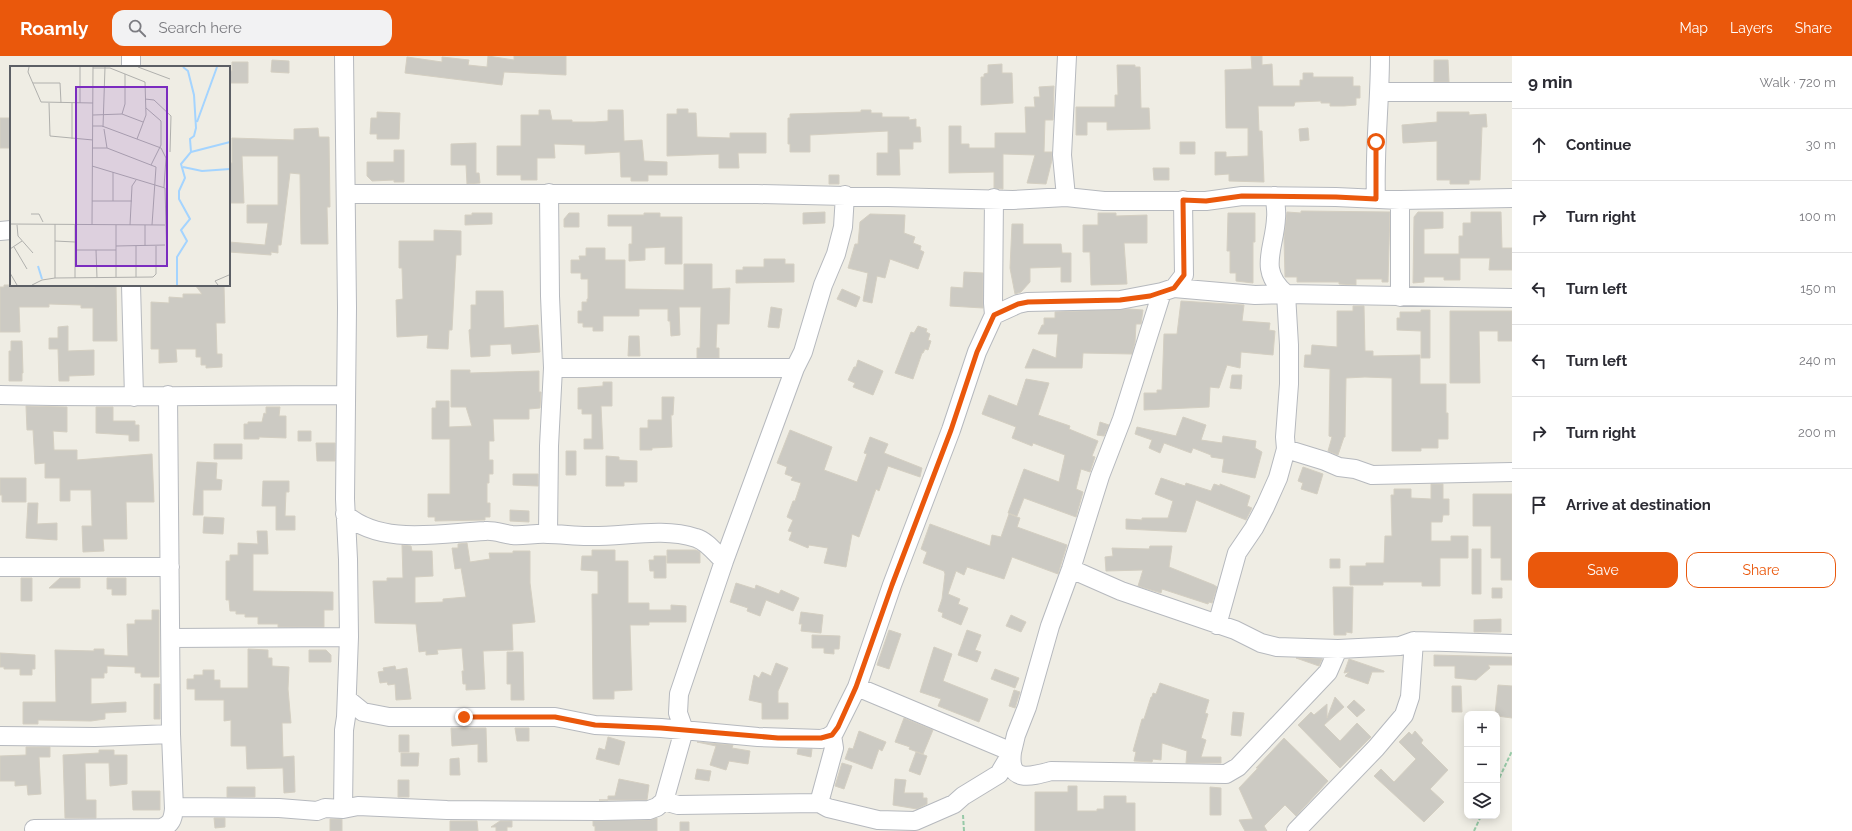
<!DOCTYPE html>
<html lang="en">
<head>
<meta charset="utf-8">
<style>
  :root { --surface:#fff; --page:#f2f2f3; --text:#2b2b33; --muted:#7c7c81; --line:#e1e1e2; --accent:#ea580c }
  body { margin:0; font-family:Raleway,sans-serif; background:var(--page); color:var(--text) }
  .controls { position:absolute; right:12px; bottom:12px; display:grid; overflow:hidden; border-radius:8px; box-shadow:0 2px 10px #0003 }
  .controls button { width:36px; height:36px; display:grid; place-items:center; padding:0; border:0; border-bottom:1px solid var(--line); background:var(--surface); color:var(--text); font:20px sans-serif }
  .stop { position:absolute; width:12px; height:12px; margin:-9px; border:3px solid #ea580c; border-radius:50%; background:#fff }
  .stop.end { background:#ea580c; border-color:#fff; box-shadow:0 1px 4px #0008 }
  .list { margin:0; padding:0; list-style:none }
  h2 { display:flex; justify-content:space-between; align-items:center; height:52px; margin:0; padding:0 16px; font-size:17px }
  h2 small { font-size:13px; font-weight:400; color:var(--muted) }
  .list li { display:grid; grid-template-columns:26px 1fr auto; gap:12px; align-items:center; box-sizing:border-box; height:72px; padding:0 16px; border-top:1px solid var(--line) }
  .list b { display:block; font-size:15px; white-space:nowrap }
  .list em { font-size:13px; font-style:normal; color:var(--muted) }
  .actions { display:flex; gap:8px; padding:12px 16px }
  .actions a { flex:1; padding:9px 0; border:1px solid var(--accent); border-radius:12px; text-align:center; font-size:14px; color:var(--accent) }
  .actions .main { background:var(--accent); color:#fff }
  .icon { flex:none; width:22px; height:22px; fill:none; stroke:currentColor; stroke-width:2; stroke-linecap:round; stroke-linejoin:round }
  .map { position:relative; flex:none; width:1512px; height:775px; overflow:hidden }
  header { display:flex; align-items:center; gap:24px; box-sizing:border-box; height:56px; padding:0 20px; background:var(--accent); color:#fff }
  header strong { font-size:19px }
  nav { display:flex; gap:22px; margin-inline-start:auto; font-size:14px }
  .search { width:280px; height:36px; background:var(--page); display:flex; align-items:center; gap:10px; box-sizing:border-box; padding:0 14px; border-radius:12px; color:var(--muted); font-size:15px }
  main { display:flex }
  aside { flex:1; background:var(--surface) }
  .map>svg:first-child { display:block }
  .building { fill:#cccac3; stroke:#d4cfc2 }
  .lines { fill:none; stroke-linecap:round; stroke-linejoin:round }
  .minor-casing { stroke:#b6b9be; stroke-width:20 }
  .path { stroke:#97c9a7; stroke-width:2; stroke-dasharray:4 2; stroke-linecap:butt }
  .minor { stroke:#fff; stroke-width:18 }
  .route { stroke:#ea580c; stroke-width:5 }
  .inset-river { fill:none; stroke:#a4d4ff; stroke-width:2 }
  .inset-road { fill:none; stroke:#b0b0ad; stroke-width:1 }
  .view { fill:#7b2cbf; fill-opacity:0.15; stroke:#7b2cbf; stroke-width:2 }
  .inset-edge { fill:none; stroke:#5c5f65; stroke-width:2 }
</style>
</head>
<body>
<header>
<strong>Roamly</strong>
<div class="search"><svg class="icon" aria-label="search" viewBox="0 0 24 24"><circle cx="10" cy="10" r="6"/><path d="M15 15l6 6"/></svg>Search here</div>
<nav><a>Map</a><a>Layers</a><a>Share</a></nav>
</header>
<main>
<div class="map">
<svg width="1512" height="775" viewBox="0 0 1512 775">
  <rect width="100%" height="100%" fill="#efede4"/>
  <!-- building -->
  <path class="building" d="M488 0 514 4V0H566V19L504 16 502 29 405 17 407 1 442 6V1L469 4 468 9 487 11Z
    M1251 0H1262V9L1272 8 1273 30H1300V24H1303V17H1313V21H1353V30H1360V42H1356V49L1344 50H1330V47H1321V45L1295 46 1294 50H1258L1259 75H1262L1264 126 1229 125V118L1215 119V96H1226V101L1248 100V72H1226L1225 14 1252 13Z
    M272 4 289 5V17L271 16Z
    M1434 4H1448L1449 26H1434Z
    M232 6H248V27H229V15H232Z
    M1002 8V17H1012L1013 47 981 49V21H984V18L988 17V9Z
    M1117 9H1135V11H1140L1141 52H1149L1150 73 1107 74V66H1087V79H1076V51H1115V39H1118Z
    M1054 30 1053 64H1045L1044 96H1052V104L1046 128 1027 127 1035 99 1003 98V133L994 132V116L949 117V70H961V88H969V92H995V77H1026L1025 51H1035L1034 41H1040L1039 31Z
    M677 53H688V57H696L697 81 730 82V77H766V97H738L739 112H719V98L667 100V58H677Z
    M539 54H550L552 64H572V66H595L608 65V54H623L624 85 642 84 644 105 667 106V119H648V125H631V121H621L620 96 585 98V89L554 88 555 102H537V124H521V119H497V90H521V59H539Z
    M861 54H871V57H882V61H909V64L916 63V71H920L921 86H913V93H899L900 119H877V97H888V75L810 79V96H790V88H788V62H790V58L861 56Z
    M377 56 400 57 399 83H377V78H370L371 62H377Z
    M1437 56H1469V59L1486 58 1487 71H1482L1480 124H1469V128H1450V124H1437V85L1403 87 1402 69 1437 66Z
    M0 62H11V92H0Z
    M318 72 319 81H329L330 151H327L328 188H301L300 118 290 117 281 189H278V197L271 196V199L229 196V186L265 189 268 167H247V149H278V100H242L244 147H230L229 107H232V82L294 84V73Z
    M1308 72 1309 84 1300 85 1299 73Z
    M1180 86H1195V98H1180Z
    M476 87V117H479L480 127 467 128 466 109H451V88Z
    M394 94H404V126H394V124L372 125 367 120V106H394Z
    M1153 112H1169V124H1154Z
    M829 119H839V128H829Z
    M1301 155 1390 156 1388 226H1382V223H1356V229L1339 228V226H1297V221H1285L1284 182 1287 156 1301 157Z
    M825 156V167L803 168V157Z
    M1418 156H1443V172L1424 173V198H1459V180H1463V167H1471V156H1501L1502 192H1512V214H1489L1490 202H1460V224H1444V221H1424V226L1413 227 1414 161Z
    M472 157H492V168L465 169V159H472Z
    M569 157H579V171H564V163Z
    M644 157H660V161H682V208H665V191L645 192V204L629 205V188H632V170H608V159H644Z
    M1098 157H1116V160L1147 159V187H1124L1127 228 1091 229 1090 196H1083V169H1098Z
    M1228 157H1255V186H1253V227L1236 225V217H1230V195H1227Z
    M870 158 905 159 904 177 915 181 913 187 921 190 920 194 924 196 918 213 890 203 885 222 877 220 872 247 863 245 868 217 848 212 855 188H858L860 166Z
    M1012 168H1023V188H1061L1062 197H1071V226H1061V211L1030 212V226L1021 236 1015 238 1010 212Z
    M434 174 461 175V199H456L452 274H449L448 293 427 292 428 279 397 281 396 244 403 243 402 212H399V185H434Z
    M586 192H605V204H625V233L684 234V208H712V233L730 232 729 268H717L716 292H719V302H697V292H700L701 251H679L680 279 671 280 670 265H668V253H639V260H603V275H593V271H583V267H578V255H582V246H587V243H588V223H581V217H571V204H580L579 200H586Z
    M764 203H785V208H794V226L736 227V214H743V211H764Z
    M964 216 983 217V252L950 250 951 231 963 232Z
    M4 229H15V231L50 229V231H95V229H116L117 285H93V252H81V249L49 248V251H19L20 276H0V231H4Z
    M195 229H224L225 267H216L217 298H222V311L206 312V309H201V301H196V293H176L177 306 159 307V293H151V246L169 247V241L183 242V238H202Z
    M842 233 860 241 856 251 837 243Z
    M476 235H503L504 272 538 269 540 296 512 298 511 288 490 289V300L471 301 469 274 471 273V249H476Z
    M1181 245 1244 249 1242 265 1270 267 1269 274 1275 275 1273 299 1241 296 1240 312 1227 309 1219 332 1210 331 1209 351 1144 354V337H1157V334H1162L1164 278H1177Z
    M1353 250H1364L1365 295H1373V300L1420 299V328H1446V357H1448V383H1438V392H1421V395H1392V322L1365 321 1346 322 1345 381H1344L1338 399 1328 395 1332 381 1329 380 1330 313 1304 311 1305 299H1311L1312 289 1337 291V255H1353Z
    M771 251 782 253 779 272 768 271Z
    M1129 253 1143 254 1141 268H1136L1135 286 1132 298 1083 297 1082 312H1025L1033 293 1056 302 1058 278H1038L1042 269H1044V262H1055V256Z
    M1421 254H1430V302H1421V275L1397 274V262H1400V256H1421Z
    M1450 255H1512V285H1498V275H1479L1480 327H1450Z
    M68 270V295L94 294V319L69 320V325H59L58 293H49V282H58V271Z
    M918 270 927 273 926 276 930 278 928 284 931 285 928 294 925 293 923 297H922L913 323 895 317 911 276 914 277Z
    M629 280H639L640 300H628Z
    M11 285H22L23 317H22V325H9V295H11Z
    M858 304 883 315 873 339 853 331 855 327 848 324 854 311H856Z
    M451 314H470V317L539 315V336H541L540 352 529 353V363H493L494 385H489V404H493V418H489V427H487V447H490V461H485V464L435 465V461H428V438H450V383H432V352H436V345H449V371L472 370 466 351H451Z
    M1232 319H1242L1241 333 1230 332Z
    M1026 323 1049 327 1038 359 1070 370 1069 373 1098 385 1092 400 1095 401 1090 416 1081 413 1076 433 1083 436 1076 461 1024 442 1017 460 1008 457 1024 413 1059 426 1065 399 1033 387 1032 390 1012 382 1016 371 982 358 989 339 1017 350Z
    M603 326H612V350H601L603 393H584V383H592V358H582V353H578V332L603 330Z
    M662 341H674L673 359H671L672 391 652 392V394H640V372H648V364H662Z
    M26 350 67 351V376L53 375 54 394H77V404L152 398 154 446H126L127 483H103L104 495 83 496 82 470H92L91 434H70V445H60V422H45V407L35 408 33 374H27Z
    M96 351H113V365H135V369H139V385H129V379L96 377Z
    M266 351H280L279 360H286V382L259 381V383H244V368H248V366H262L264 357 266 358Z
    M1183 361 1206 369 1201 384 1222 387 1223 380 1256 385 1255 392 1262 396 1255 422 1222 416 1224 403 1211 401V399L1193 392 1191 397 1164 387 1160 397 1149 392 1152 384 1135 378 1137 371 1176 380Z
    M1100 366 1109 369 1104 380 1097 379Z
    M790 374 832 391 824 414 857 426 867 398 864 397 870 381 888 388 884 397 922 412 920 421 888 410 879 435 876 433 859 481 852 478 846 511 824 507 828 492 809 489 808 492 789 484 792 476 788 475 793 464 787 461 793 445H795L801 427 791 424 793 421 785 418 787 411 777 407Z
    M298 375H311V385H298Z
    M316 387H335V405H317Z
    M214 388H242V403H214Z
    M566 395H576V419H566Z
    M606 400 619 401V404L637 405V426H624V430H606Z
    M197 406 217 407 216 423 222 424 221 434H203V459H193Z
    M1303 411 1323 418 1317 438 1301 433 1303 427 1298 425Z
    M513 418H538V430L513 429Z
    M0 422H26V446H2V439H0Z
    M1161 422 1185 430 1186 427 1211 435 1214 428 1220 430V428L1250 440 1247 450 1252 452 1246 464 1196 444 1186 476 1126 473V463L1142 464V462H1168L1173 445 1155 438Z
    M263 425H289V436H286L285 460H295V474H276V450H262Z
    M1431 428H1443V443H1449V459H1443L1442 466H1431V485H1451V480H1468V502H1440V530H1422V526H1383V529H1350V510H1366V507H1384L1385 480H1392L1391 439H1394V433H1411V442L1431 443Z
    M1473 438H1512V524H1501V502H1491V470H1473Z
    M28 447H38L37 468 57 467V484L26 482Z
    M510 454 529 455V466L510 465Z
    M1009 458 1020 462 1017 471 1067 489 1058 518 1012 501 1004 523 967 511 964 519 956 515 948 538 960 543 958 548 968 552 961 569 942 561 943 557 938 555 942 543 945 518 944 515 923 507 927 496 921 493 930 468 990 490 992 479 1001 481Z
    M204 461 224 462 223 478 203 477Z
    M257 475H267L268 498H253V535L333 536V554H324V571H278V568H258V561H245V558H236V555H230L229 544H226V505H230V499H238V487L258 488Z
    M467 487 470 506 490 503 489 497H513V495H530V527L535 566 512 568 513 594 483 595 485 633 466 634V628H463L462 615H464L462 592 437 594 438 598 426 599V595L419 596 416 568 375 567 373 525H387V522H403L402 489 411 490 412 495H432L433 520 415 521V547L443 546V543L466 541 461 512 455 513 452 492H458V488Z
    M1150 490H1172L1169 511 1214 529 1217 531 1212 547 1209 546 1208 548 1162 533 1161 537 1138 530 1143 514 1106 515 1105 501 1113 500 1112 492 1149 493Z
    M1472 493H1481V538H1472Z
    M592 494H615V505H628V547H649V554H671V549L686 550V566H649V569H630L632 634 614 635V643H593L592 538H598V515L581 514 582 500H592Z
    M667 494H696L700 496V507H667Z
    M654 500H666V522H654V515H650L649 504H654Z
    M1330 503H1340V512H1330Z
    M21 522H32V545H21Z
    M60 522H80V532H49Z
    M107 522H126V539H112V533H107Z
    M736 527 755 533 756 529 779 538 781 534 799 542 793 555 766 544 760 560 747 555 748 552 730 546Z
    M1333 531H1353L1352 577 1346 576V579H1334Z
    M1492 532H1502V542H1492Z
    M152 554H159V621H141V617H135V611L107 610V617H104V622H91V648L126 646V656L105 657V663L91 665 38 664V668H23V646H56L55 594 94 595V593H104V599L128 600 127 568H135V564H152Z
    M801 556 823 559 821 577 801 575 802 568H799Z
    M1011 559 1026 566 1021 576 1006 570Z
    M1501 563V576H1474V564Z
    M889 574 901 578 889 613 877 609Z
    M967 574 981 579 975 594 981 596 977 606 958 599Z
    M812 579 840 580 839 593H834V598L824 597V592H812Z
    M934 591 952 598 943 625 988 643 979 666 938 650 941 643 920 636Z
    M248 593 268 594V602H272V610L289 611 288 633 291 667H282L283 701 294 700 295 736 284 737 283 712 247 713 246 690H231V664L224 665V644H195V633H187V623H194V619H203V614H214V624H220V632H248Z
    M309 594H326L331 599V606H309Z
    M507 596H523L524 644H511V628H507Z
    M0 597 35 599V613H32V619H20V613H4V611H0Z
    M1434 599 1512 601V609H1488L1490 612 1476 624 1455 622V610H1434Z
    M1296 602 1322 603 1319 610Z
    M1349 603 1384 615V616H1372L1368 628 1345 620 1349 616 1344 617Z
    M776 607 788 612 778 635V647H788V663H762V647L749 644 754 619 759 622 762 616 771 620Z
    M395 610 396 614 407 612 411 643 396 644 395 628 388 629 387 626 380 627 378 616 384 615 383 612Z
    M995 613 1019 622 1015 632 991 623Z
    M1160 627 1209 644 1205 657 1208 658 1201 682 1206 684 1201 701H1221V707H1186L1187 695 1162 687 1161 704 1153 703 1152 706 1134 705 1136 696 1133 695 1142 663H1144L1151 641H1152L1153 637 1156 638Z
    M154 628H160V663H154Z
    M1498 629 1512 630V662L1497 660V658H1495Z
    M1452 630H1461L1462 656H1452Z
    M1014 634 1020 636 1015 652 1009 650Z
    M1335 641 1344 651 1324 669 1340 685 1357 667 1371 681 1340 712 1298 669 1311 656 1314 659 1327 648V662Z
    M1354 644 1365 654 1357 661 1347 651Z
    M1233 656 1244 657 1241 680 1231 679Z
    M904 662 933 674 923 698 909 693 910 691 895 686Z
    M451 672H486L487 706H478V688L452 690Z
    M515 672H529V685H517Z
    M859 675 886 686 882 695 879 693 872 713 845 703 849 692 853 693Z
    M1415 675 1423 684 1421 687 1448 714 1430 733 1444 746 1424 766 1374 720 1381 713 1394 726 1416 703 1399 686 1409 676 1412 679Z
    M399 679H409V696H399Z
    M608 681 625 686 619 709 596 703 599 692 605 694Z
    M1284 682 1328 725 1296 760 1285 749 1264 770 1267 775H1245L1239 764 1253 763 1239 732 1258 712H1256Z
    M697 686 733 689 732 692 750 695 748 708 729 705 726 714 710 709 716 690Z
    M26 691H50V701H39L41 738 28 739 27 729 15 730V725H0V700L26 699Z
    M798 693H812L811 701 797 698Z
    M99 694H114V699H127V728L110 730 109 707H85L86 744H96V762H65L63 699 99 697Z
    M916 696 927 700 920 719 909 715Z
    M401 697H419L418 710H401Z
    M459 702 460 719H450V703Z
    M842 707 852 710 844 733 835 730Z
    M697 713 711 715 709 725 695 723Z
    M619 723 649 729 647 744H599H608V740H615Z
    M895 723 906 724 904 737H923V742H927V748L917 753 893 749Z
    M398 724H409V741H398Z
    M1068 730H1077V755H1097V753H1104V740H1126V747H1135V775H1035V736H1068Z
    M227 731H255V741H227Z
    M1210 731 1221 732V759H1210Z
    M132 735H160V754H133Z
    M214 762H225V771L215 772Z
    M657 762V775H595V770H593V765L649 764Z
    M330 763H342V775H330Z
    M450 765H477L478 775H450Z
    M500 765H512V771H507V775H496V771H491Z
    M680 766H689V775H680Z"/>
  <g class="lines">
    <!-- minor casing -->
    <g class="minor-casing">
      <path id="minor" d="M131 11V0
        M1380 36H1512
        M346 138H757L1013 144 1066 141 1104 145H1206L1242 140 1336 141 1400 144 1512 142
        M1066 141 1062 99 1067 0
        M1376 143C1374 95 1380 48 1380 0
        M1400 144V241
        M0 175 11 174
        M131 229 134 341
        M1174 232 1255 239 1286 238 1512 242
        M994 259 1018 248 1027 246 1120 244 1162 236
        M553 312H795
        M0 339C115 342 231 339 346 339
        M168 339 171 678 174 753
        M1286 393 1325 405 1339 411 1355 413 1372 419 1512 416
        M345 458C381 490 440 477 485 475 494 474 503 478 512 479 524 480 536 477 548 478 561 478 574 480 588 480 624 481 661 471 696 482 707 485 716 498 724 505
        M548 478 549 390 553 312 550 240 549 137
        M0 511H170
        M1071 513 1121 535 1235 574 1261 587 1277 591 1338 593 1400 590 1414 585 1512 588
        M1217 569 1237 497 1254 472 1265 451 1278 422 1286 393 1285 381 1289 328V289L1286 238C1257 214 1275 192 1276 162 1277 155 1275 148 1275 140
        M171 582 349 581
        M857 631 1012 696C1008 727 1030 721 1051 715L1226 718 1238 711 1328 616 1338 593
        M347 643 363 656 389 661H555L595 669 661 672 758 681 821 683 828 681 834 677 857 631 892 529 951 374 977 296 994 259 993 247 994 142
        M0 680 95 681 171 678
        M664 745 678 749 819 747 828 752 878 764 915 765 954 748 963 740 999 718 1012 696 1016 679 1027 651 1050 570 1071 513 1100 420 1122 363 1162 236 1174 232 1184 219 1183 144
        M819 747 834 692 832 679
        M343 753 344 674 346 661 349 581 348 503 345 443 347 252 344 0
        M34 773 161 772C171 769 173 763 174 753L182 751 279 752 317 755 325 752 343 753 358 750 447 754 601 755 649 754 657 751 664 745 684 674 678 657 679 638 724 505 795 312 803 296 823 229 836 198 843 171 845 139
        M1296 775 1376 692 1404 659 1410 641 1414 585"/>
    </g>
    <!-- path -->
    <path class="path" d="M1497 727 1512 695
      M963 759 964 775
      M1474 775 1481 760"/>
    <!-- minor -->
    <use href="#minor" class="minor"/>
  </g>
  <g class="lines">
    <!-- route -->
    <path class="route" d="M464 661H555L595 669 661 672 778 682H821L832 679 838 671 856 631 892 529 951 374 977 296 994 259 1018 248 1028 246 1120 244 1150 240 1174 232 1184 219 1183 144 1206 145 1242 140 1336 141 1376 143V86"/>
  </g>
  <!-- overview -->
  <g transform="translate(10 10)">
    <rect width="220" height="220" fill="#efede4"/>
    <path class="inset-river" d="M187 56 207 1M181 86 220 76M173 101 192 105 220 103M28 200 32 213M167 219V191L177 175 171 164 180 153 169 133V125L175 112 171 98 181 86 180 73 184 70 186 62 184 29 178 5 173 1"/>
    <path class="inset-road" d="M19 1 18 6 31 36 83 37M70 1V37M128 1 160 13M83 2H100L135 16 136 49 127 73M23 17H50L51 37M135 33 144 34 161 50 160 86M39 37 40 70 83 74M62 37V73M136 42 151 55V79L141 99M112 48 115 38V8M83 49 112 48 133 56M83 60H92L151 82 156 92 154 121M93 61 95 1M94 63 97 82M83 82H97L146 101 142 159M82 100 155 122 157 196M103 106V135M82 135H122M21 148H29L33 156M0 158 155 159M45 158V212M7 159 8 170 23 187M65 159V212M82 159 83 1M120 159 122 120 126 114M135 159V180M45 175 65 176M106 180 155 179M4 181 17 203M0 183 12 175M66 184H106M86 184 87 212M0 207 7 219M106 211V159M126 211V180M22 219 32 214 45 212 143 211 146 208V180M208 219 205 215 219 209"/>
    <path class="view" d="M66 21H157V200H66Z"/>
    <rect width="220" height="220" class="inset-edge"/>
  </g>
</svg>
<div class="controls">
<button>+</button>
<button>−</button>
<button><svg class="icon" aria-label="layers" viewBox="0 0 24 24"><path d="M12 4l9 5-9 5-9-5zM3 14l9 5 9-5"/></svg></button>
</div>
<div class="stop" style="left:1376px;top:86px"></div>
<div class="stop end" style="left:464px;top:661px"></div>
</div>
<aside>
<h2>9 min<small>Walk · 720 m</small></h2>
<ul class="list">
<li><svg class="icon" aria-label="ahead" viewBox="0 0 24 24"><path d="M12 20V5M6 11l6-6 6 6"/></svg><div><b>Continue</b></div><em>30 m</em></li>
<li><svg class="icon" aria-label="right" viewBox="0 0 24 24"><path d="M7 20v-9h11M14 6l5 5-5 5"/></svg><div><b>Turn right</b></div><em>100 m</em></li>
<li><svg class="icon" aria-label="left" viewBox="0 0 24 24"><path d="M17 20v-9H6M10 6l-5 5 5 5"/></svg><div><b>Turn left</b></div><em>150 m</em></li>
<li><svg class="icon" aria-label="left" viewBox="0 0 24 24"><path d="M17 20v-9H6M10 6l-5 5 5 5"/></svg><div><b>Turn left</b></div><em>240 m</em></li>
<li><svg class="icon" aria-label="right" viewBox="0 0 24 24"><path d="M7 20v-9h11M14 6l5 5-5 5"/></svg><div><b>Turn right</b></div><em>200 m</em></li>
<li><svg class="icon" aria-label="arrive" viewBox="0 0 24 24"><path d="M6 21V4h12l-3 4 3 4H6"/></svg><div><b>Arrive at destination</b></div></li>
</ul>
<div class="actions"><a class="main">Save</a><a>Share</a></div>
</aside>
</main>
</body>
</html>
